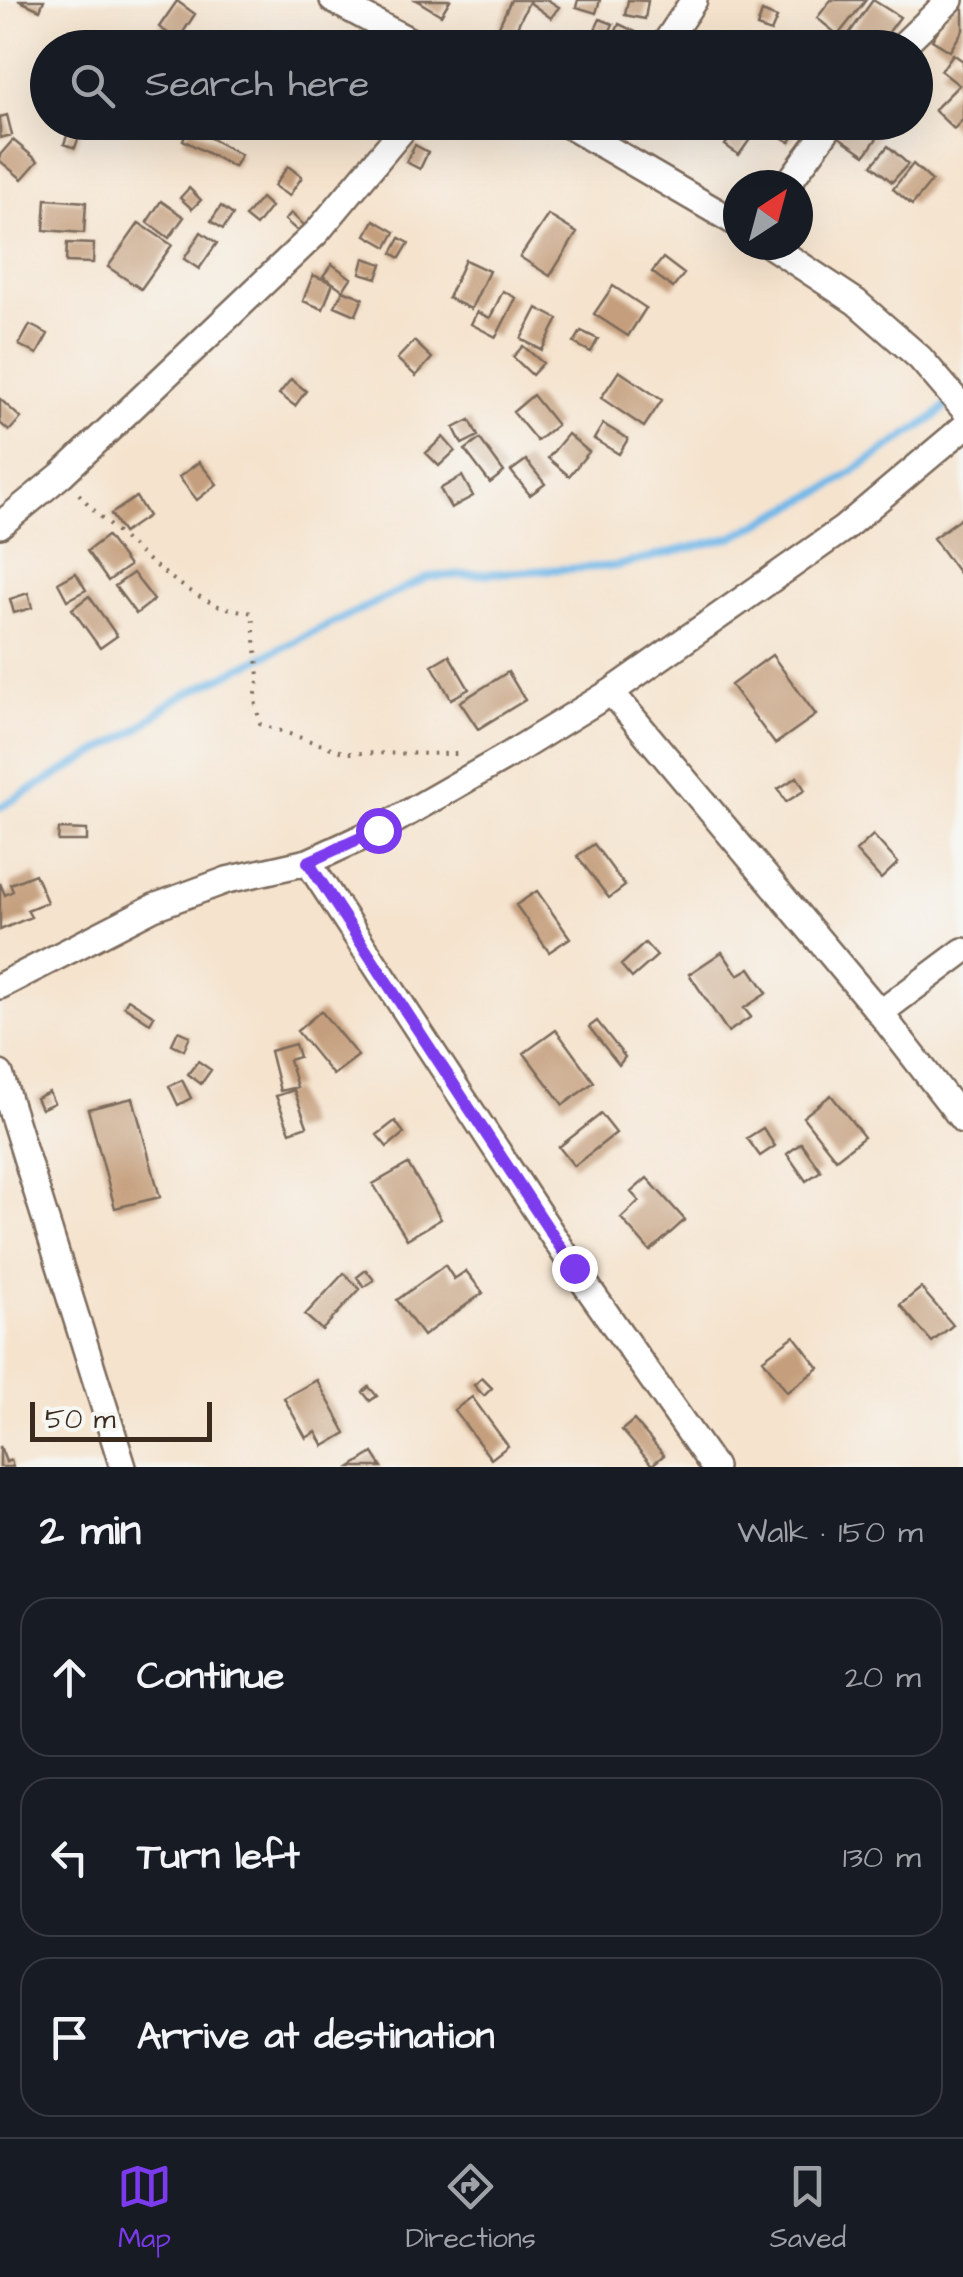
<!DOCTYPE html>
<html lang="en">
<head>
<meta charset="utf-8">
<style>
  :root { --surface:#171b24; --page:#20242c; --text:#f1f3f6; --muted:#9ea1a6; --line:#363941; --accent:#7c3aed }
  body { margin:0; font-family:"Architects Daughter",sans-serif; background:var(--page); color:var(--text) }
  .compass { position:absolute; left:723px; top:170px; width:90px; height:90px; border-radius:50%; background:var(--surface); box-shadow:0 10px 40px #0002; rotate:36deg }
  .scale { position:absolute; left:30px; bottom:25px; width:182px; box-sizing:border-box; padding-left:10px; border:5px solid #3b2a1e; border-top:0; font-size:28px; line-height:35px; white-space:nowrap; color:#3b2a1e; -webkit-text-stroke:8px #f6f6f2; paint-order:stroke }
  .stop { position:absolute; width:30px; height:30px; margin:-22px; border:8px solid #7c3aed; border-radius:50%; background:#fff }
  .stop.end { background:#7c3aed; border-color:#fff; box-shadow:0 2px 10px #0008 }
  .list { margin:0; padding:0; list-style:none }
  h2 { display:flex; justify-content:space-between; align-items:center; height:130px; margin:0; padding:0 40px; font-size:42px }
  h2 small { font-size:32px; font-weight:400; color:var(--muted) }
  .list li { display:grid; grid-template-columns:65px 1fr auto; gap:30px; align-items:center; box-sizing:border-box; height:160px; margin:0 20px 20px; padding:0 20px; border:2px solid var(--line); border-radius:30px }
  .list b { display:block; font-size:38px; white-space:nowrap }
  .list em { font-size:32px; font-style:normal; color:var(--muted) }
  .icon { flex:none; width:55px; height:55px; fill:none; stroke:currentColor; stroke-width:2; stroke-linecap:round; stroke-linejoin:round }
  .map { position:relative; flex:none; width:963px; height:1467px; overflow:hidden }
  .search { position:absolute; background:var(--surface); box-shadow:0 10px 40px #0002; left:30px; right:30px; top:30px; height:110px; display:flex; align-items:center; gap:25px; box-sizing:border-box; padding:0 35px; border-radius:55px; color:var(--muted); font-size:38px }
  .sheet { height:670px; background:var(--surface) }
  nav { display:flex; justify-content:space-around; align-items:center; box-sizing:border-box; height:140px; border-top:2px solid var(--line); background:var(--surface); font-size:28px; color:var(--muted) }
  nav a { display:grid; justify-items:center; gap:5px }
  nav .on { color:var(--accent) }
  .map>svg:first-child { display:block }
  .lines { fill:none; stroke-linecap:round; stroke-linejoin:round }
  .stream { stroke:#71b7e8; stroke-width:8 }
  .building { fill:#c59f7d }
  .minor-casing { stroke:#7c6b5b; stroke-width:30 }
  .path { stroke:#7c6b5b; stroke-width:4; stroke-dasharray:2.5 8; stroke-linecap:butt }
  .minor { stroke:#fff; stroke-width:25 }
  .route { stroke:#7c3aed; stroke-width:12 }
</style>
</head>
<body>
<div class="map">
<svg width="963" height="1467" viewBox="0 0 963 1467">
  <rect width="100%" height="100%" fill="#f6f6f2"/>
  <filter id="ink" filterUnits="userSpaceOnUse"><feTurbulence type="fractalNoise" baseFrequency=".01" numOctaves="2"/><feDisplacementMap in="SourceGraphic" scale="20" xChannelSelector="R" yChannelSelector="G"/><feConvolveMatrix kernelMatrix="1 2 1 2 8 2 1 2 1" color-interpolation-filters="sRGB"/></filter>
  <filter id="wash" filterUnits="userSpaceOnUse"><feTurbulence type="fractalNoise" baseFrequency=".0048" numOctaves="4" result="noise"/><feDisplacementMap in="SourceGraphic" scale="40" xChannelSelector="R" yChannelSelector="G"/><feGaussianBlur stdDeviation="2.25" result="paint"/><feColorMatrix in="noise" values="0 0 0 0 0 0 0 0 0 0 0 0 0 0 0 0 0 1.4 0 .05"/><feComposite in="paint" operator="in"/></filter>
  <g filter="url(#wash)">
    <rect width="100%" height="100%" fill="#f5e3cd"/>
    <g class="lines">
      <!-- stream -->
      <path class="stream" d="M0 807 135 731 176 699 428 577 616 566 733 537 828 488 933 418 953 400"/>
    </g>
    <g id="blocks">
      <!-- building -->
      <path class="building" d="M18 0H44L40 10Z
        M416 0H450L441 15Z
        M511 0H548L559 7 551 18 529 2 514 33 499 26Z
        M578 0H600L596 13 576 7Z
        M628 0 648 1 645 19 625 15Z
        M831 0H866L838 35 817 18Z
        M873 0 900 17 877 48H865L848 35Z
        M177 1 195 14 178 40 159 27Z
        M954 4 963 9V30L950 51 932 40Z
        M762 12 777 18 771 32 757 27Z
        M600 19 613 24 605 42 592 36Z
        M619 24 636 32 629 47 612 40Z
        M558 33 573 37 570 48H553Z
        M953 54 963 61V119L954 129 934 110 959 85 941 71Z
        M7 115 12 135 0 138V117Z
        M72 122H84L75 148 64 144Z
        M626 122H646L637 132Z
        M742 122 760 125 739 155 725 145Z
        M773 122H802L790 142 769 130Z
        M845 122H863L880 134 865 155 836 135Z
        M190 127 241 155 234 167 183 140Z
        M13 140 38 161 22 179 0 161V155Z
        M415 145 428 152 420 169 406 162Z
        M888 146 908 164 892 182 872 165Z
        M913 164 932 181 912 205 893 189Z
        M288 166 302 177 289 196 274 186Z
        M189 188 201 200 192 209 180 198Z
        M261 198 271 207 256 226 245 217Z
        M46 199 86 202 84 233 44 230Z
        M161 201 184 217 169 238 147 222Z
        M221 206 233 215 223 229 211 221Z
        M291 213 308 229 302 235 285 220Z
        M548 215 577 233 550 276 520 257Z
        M374 220 395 232 387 247 366 235Z
        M139 223 172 245 141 289 108 267Z
        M201 232 217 243 199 269 184 259Z
        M400 238 409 243 400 258 392 253Z
        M67 243 94 244 93 263 66 262Z
        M364 258 382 264 377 278 360 273Z
        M663 258 684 274 673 288 652 272Z
        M465 260 489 271 471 309 448 298Z
        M332 264 351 278 343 290 323 276Z
        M313 275 333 283 323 309 303 301Z
        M613 286 646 308 628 336 594 314Z
        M343 290 363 298 356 315 335 306Z
        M503 291 516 298 496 337 471 324 477 312 490 318Z
        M537 308 558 319 542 350 521 339Z
        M30 325 48 334 37 354 19 345Z
        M581 331 598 339 591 352 574 343Z
        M414 341 432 358 416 376 397 359Z
        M523 346 543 363 532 375 513 357Z
        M619 371 662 400 644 427 601 398Z
        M291 379 306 391 295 406 279 394Z
        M533 395 557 425 537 441 513 412Z
        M0 399 21 418 9 431 0 423Z
        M470 420 478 436 462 444 454 428Z
        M603 424 628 439 619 454 594 439Z
        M568 434 589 452 569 476 548 458Z
        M443 437 455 451 439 466 426 453Z
        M480 439 504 472 490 483 465 450Z
        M526 460 545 484 530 495 511 471Z
        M199 462 217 484 197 500 179 477Z
        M462 476 473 496 451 508 440 489Z
        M136 497 148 516 123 533 111 514Z
        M963 517V575L961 576 933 538Z
        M107 536 129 566 108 581 87 551Z
        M76 573 86 590 67 600 58 583Z
        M133 573 154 600 136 614 115 586Z
        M28 593 32 608 14 613 10 599Z
        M89 596 117 636 100 648 72 609Z
        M449 655 469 689 451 699 432 665Z
        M772 655 816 715 775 744 731 685Z
        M508 672 525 700 478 729 460 702Z
        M797 777 805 790 786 802 778 789Z
        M59 829 87 830V841H58Z
        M873 835 898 863 881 879 856 851Z
        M594 844 625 886 609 898 577 856Z
        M35 874 47 902 27 910 31 917 0 930V883L5 895 13 891 10 884Z
        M537 891 570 938 549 952 516 905Z
        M645 943 657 956 632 978 621 965Z
        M722 952 738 975 750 968 767 993 744 1008 751 1017 728 1032 689 974Z
        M128 999 154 1016 150 1023 124 1006Z
        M321 1011 358 1056 333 1075 297 1031Z
        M597 1021 625 1057 619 1065 589 1027Z
        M556 1030 594 1082 563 1105 524 1053Z
        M178 1031 190 1036 184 1050 172 1044Z
        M295 1044 299 1057 289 1060 297 1087 280 1091 270 1051Z
        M198 1061 211 1070 201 1084 188 1074Z
        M182 1080 191 1098 178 1105 169 1086Z
        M294 1090 307 1126 290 1132 276 1096Z
        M49 1092 54 1103 41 1109 36 1098Z
        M831 1095 864 1137 836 1159 803 1117Z
        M133 1098 160 1197 115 1208 88 1109Z
        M601 1114 616 1133 574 1166 559 1147Z
        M395 1121 404 1133 387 1147 377 1135Z
        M763 1128 775 1146 760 1156 747 1138Z
        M801 1143 821 1171 806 1181 787 1154Z
        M408 1164 441 1219 407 1239 373 1184Z
        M647 1178 685 1220 650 1251 621 1218 639 1201 631 1192Z
        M445 1265 454 1279 466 1271 483 1293 423 1336 397 1300Z
        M366 1270 374 1280 364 1287 357 1277Z
        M344 1273 360 1289 322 1330 305 1315Z
        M921 1288 953 1325 932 1342 900 1305Z
        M794 1336 819 1368 787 1392 763 1359Z
        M482 1378 492 1388 484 1396 474 1385Z
        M317 1380 346 1433 324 1446 316 1432 306 1438 284 1398Z
        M369 1387 377 1396 370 1401 363 1392Z
        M472 1397 508 1446 491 1459 454 1410Z
        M634 1420 664 1455 652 1465 622 1430Z
        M0 1446 6 1462 11 1460 13 1467H0Z
        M373 1453 382 1467H351Z"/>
    </g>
  </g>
  <g filter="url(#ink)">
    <use href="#blocks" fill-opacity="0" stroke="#7c6b5b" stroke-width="2.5"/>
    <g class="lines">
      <!-- minor casing -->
      <g class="minor-casing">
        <path id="minor" d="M333 0 423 48
          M662 48 694 0
          M900 48 950 0
          M563 122 738 224
          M787 185 833 122
          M770 245 856 302 920 358 963 408
          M0 525 61 475 317 232 409 122
          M611 692 880 1013 963 1120
          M308 862 574 1268 714 1467
          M0 986 154 907 227 880 308 862 378 830 509 755 611 692 843 529 963 428
          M880 1013 963 951
          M0 1074 123 1467"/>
      </g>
      <!-- path -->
      <path class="path" d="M79 494C111 530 170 584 214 604 225 609 240 610 252 613L259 676 255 700 260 724 346 753 460 754"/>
      <!-- minor -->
      <use href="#minor" class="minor"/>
    </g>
  </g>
  <g class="lines" filter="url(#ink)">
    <!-- route -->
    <path class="route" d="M378 830 308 862 574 1268"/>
  </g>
</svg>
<svg class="compass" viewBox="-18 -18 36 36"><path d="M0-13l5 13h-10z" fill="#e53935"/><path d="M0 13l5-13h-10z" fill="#9ea1a6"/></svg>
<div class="scale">50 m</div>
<div class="stop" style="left:378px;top:830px"></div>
<div class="stop end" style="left:574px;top:1268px"></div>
<div class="search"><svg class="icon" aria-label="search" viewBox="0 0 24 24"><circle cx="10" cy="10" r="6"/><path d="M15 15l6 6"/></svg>Search here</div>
</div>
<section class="sheet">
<h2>2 min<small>Walk · 150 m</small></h2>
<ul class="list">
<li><svg class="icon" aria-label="ahead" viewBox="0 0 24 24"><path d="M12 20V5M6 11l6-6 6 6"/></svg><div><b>Continue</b></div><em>20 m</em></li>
<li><svg class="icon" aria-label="left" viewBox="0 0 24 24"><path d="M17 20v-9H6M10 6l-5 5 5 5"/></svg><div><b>Turn left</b></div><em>130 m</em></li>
<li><svg class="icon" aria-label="arrive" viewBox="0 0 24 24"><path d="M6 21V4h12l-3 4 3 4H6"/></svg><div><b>Arrive at destination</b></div></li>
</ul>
</section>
<nav>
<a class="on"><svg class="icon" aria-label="map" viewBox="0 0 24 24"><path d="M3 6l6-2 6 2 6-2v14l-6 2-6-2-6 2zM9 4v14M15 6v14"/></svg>Map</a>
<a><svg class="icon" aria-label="directions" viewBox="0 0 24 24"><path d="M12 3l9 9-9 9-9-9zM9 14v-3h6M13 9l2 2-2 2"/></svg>Directions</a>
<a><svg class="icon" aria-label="saved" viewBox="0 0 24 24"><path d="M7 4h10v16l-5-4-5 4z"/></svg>Saved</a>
</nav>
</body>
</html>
